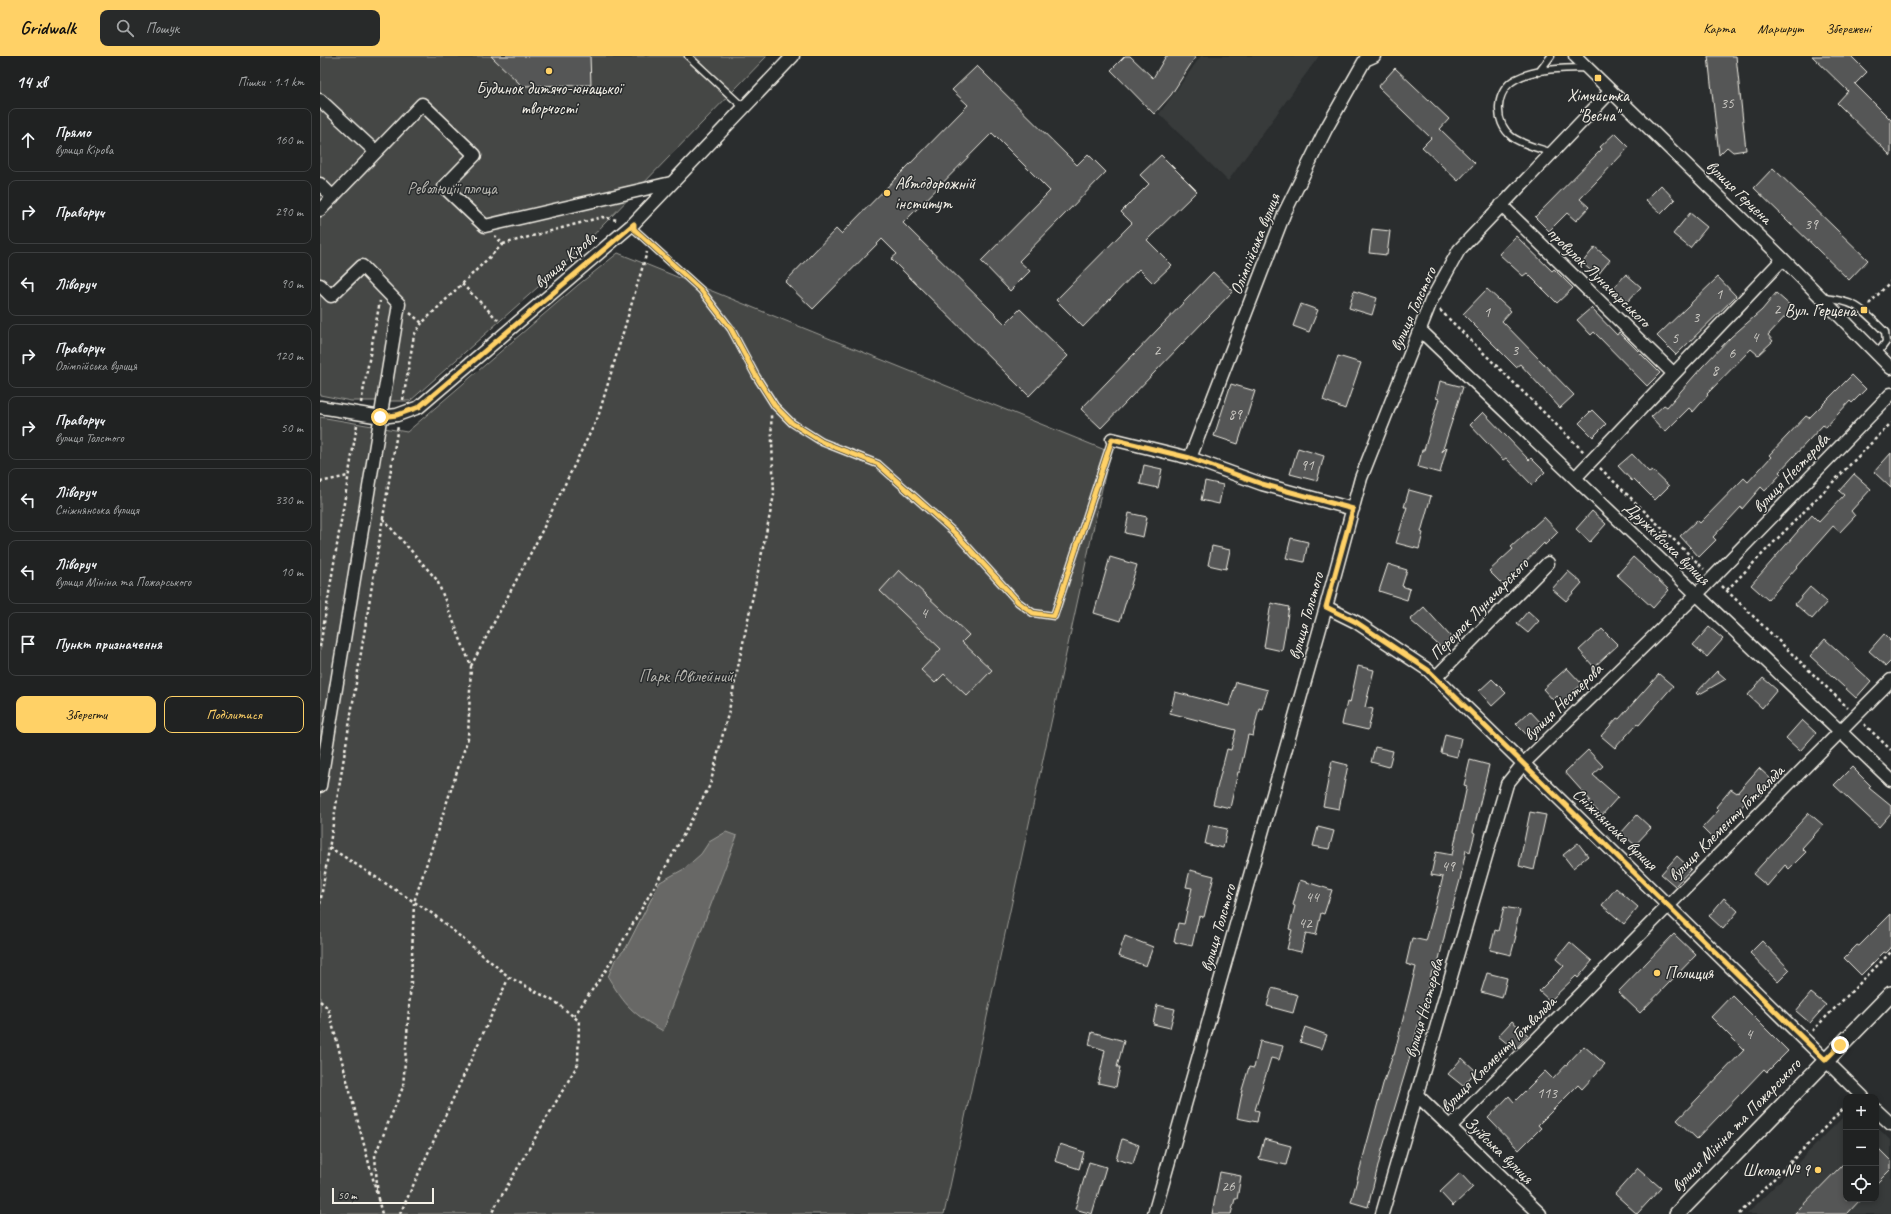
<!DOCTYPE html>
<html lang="uk">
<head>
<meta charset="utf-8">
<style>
  :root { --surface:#202222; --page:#282a2a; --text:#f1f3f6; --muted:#a2a4a5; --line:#3d3f40; --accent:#ffd166 }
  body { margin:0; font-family:Caveat,sans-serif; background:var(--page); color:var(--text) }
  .controls { position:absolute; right:12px; bottom:12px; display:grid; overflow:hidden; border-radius:8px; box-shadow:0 2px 6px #0003 }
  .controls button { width:36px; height:36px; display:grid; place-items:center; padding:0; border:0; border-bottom:1px solid var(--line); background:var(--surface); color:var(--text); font:20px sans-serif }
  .scale { position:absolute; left:12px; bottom:10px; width:102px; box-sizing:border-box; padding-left:4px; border:2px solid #f4f1e8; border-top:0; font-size:11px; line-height:14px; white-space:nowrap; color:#f4f1e8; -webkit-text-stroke:3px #2a2d2e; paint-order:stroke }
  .stop { position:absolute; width:12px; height:12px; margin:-9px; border:3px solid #ffd166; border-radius:50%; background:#fff }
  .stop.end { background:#ffd166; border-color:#fff; box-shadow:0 1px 4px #0008 }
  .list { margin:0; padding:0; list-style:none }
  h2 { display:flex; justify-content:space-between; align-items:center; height:52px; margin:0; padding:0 16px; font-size:17px }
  h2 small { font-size:13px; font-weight:400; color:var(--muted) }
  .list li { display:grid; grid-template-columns:26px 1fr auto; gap:12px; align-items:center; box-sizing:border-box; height:64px; margin:0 8px 8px; padding:0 8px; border:1px solid var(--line); border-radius:8px }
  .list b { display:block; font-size:15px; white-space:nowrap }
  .list p { margin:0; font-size:13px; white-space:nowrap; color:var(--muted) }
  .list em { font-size:13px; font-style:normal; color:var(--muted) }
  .actions { display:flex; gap:8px; padding:12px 16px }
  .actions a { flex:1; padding:9px 0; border:1px solid var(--accent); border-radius:8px; text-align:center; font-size:14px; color:var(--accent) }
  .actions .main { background:var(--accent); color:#111 }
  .icon { flex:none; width:22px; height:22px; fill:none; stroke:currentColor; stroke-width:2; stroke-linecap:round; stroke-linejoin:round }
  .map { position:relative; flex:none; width:1571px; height:1158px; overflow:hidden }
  header { display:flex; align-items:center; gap:24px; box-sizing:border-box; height:56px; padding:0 20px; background:var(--accent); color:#111 }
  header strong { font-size:19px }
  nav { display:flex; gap:22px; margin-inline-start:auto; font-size:14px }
  .search { width:280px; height:36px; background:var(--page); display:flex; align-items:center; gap:10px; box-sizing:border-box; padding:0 14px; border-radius:8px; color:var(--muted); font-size:15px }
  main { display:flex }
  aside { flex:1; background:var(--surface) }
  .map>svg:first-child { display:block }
  .built { fill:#373a3a }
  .green { fill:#444645; stroke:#9c9c96 }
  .water { fill:#676866; stroke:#9f9f9a }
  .building { fill:#555756; stroke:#f4f1e8 }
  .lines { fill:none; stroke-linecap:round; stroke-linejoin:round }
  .service-casing { stroke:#f4f1e8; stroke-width:9 }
  .minor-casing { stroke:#f4f1e8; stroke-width:15 }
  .tertiary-casing { stroke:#f4f1e8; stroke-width:18 }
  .path { stroke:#f4f1e8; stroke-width:2.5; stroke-dasharray:3 3; stroke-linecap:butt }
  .service { stroke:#2a2d2e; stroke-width:6 }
  .minor { stroke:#2a2d2e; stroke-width:12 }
  .tertiary { stroke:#2a2d2e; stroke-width:15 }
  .route { stroke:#ffd166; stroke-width:5 }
  .poi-dot { fill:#ffd166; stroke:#2a2d2e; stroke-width:1.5 }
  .labels { text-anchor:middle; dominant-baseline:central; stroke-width:3; stroke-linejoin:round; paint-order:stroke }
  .number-label { font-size:15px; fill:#cccac4 }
  .poi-label { font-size:17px; fill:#f4f1e8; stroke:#2a2d2e }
  .park-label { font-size:17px; fill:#b6b5af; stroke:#2a2d2e }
  .street-label { font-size:17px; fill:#f4f1e8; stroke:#2a2d2e }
</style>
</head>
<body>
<header>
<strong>Gridwalk</strong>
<div class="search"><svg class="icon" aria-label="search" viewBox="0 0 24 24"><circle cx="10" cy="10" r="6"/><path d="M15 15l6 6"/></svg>Пошук</div>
<nav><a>Карта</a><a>Маршрут</a><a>Збережені</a></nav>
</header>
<main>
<aside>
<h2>14 хв<small>Пішки · 1.1 km</small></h2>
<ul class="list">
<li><svg class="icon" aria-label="ahead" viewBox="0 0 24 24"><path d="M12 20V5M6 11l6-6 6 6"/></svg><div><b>Прямо</b><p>вулиця Кірова</p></div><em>160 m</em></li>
<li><svg class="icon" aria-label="right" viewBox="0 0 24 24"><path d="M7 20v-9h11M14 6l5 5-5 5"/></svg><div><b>Праворуч</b></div><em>290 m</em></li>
<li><svg class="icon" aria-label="left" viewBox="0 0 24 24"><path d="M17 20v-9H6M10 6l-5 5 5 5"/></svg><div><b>Ліворуч</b></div><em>90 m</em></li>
<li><svg class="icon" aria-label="right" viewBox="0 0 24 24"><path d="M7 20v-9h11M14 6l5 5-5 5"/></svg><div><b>Праворуч</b><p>Олімпійська вулиця</p></div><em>120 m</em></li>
<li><svg class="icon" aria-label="right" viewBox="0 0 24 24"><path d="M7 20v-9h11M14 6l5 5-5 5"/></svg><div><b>Праворуч</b><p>вулиця Толстого</p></div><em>50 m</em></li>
<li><svg class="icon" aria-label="left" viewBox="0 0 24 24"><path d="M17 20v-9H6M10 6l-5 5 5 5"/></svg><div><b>Ліворуч</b><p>Сніжнянська вулиця</p></div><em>330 m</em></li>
<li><svg class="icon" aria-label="left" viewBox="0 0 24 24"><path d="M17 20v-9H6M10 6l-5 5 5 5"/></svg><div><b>Ліворуч</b><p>вулиця Мініна та Пожарського</p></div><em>10 m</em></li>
<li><svg class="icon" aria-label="arrive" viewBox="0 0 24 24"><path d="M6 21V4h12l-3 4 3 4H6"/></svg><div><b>Пункт призначення</b></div></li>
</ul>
<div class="actions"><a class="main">Зберегти</a><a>Поділитися</a></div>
</aside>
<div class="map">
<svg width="1571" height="1158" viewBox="0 0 1571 1158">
  <rect width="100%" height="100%" fill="#2a2d2e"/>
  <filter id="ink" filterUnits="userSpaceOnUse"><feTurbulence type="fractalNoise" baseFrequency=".025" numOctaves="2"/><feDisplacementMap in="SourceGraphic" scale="8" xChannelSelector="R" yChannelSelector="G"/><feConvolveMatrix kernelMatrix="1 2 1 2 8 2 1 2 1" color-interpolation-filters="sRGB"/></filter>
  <g filter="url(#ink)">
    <!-- built -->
    <path class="built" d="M881 0H999L908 125 839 58Z
      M1526 1058V1143H1556V1070L1571 1085V1158H1427Z"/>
    <!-- green -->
    <path class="green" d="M0 0H447L254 199 90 345H31L0 339Z
      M298 197 790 396 624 1158H0V361L87 376 258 229Z"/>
    <!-- water -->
    <path class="water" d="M406 776 417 780 343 975C313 958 306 951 288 921L295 904 306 892 340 826 364 813 381 798 389 786Z"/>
    <!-- building -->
    <path class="building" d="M171 0H270L271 29 202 30Z
      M805 0H810L833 22 846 0H876L851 39 834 58 791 14Z
      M1388 0H1416L1426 94 1413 96 1407 91 1399 99Z
      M1492 0H1531L1547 16 1535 28 1571 64V100L1517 47 1528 35Z
      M657 10 757 109 768 98 786 116 699 205 710 215 690 235 661 205 730 135 672 77 583 167 685 268 700 253 748 300 709 340 571 203 577 198 562 183 493 253 465 226 516 173 521 178 648 49 632 34Z
      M1075 12 1129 63 1120 73 1155 107 1138 125 1102 91 1111 82 1058 31Z
      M1295 77 1309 91 1260 143 1269 151 1256 165 1247 157 1229 175 1215 161 1282 93 1280 91Z
      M841 99 877 135 827 184 852 209 833 227 819 213 763 271 736 244 812 167 801 156 829 128 820 119Z
      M1453 112 1548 204 1529 224 1434 132Z
      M1341 129 1355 144 1341 158 1326 144Z
      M1370 157 1387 171 1370 192 1353 178Z
      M1052 173 1070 175 1067 199 1049 197Z
      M1196 180 1232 215 1234 213 1253 232 1237 247 1207 217 1203 220 1179 198Z
      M1275 191 1290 204 1277 220 1262 207Z
      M893 216 913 235 781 372 761 353Z
      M1306 218 1321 231 1307 246 1292 234Z
      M1398 221 1416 240 1356 299 1337 280Z
      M1167 233 1191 255 1182 265 1254 339 1240 352 1200 308 1196 311 1143 258Z
      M1034 235 1057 242 1052 259 1029 252Z
      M1456 237 1473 252 1448 279 1453 285 1438 299 1431 293 1387 338 1388 339 1373 356 1369 352 1345 376 1331 361 1344 349 1347 351 1382 311 1411 281 1442 254Z
      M981 248 998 254 989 276 973 270Z
      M1271 252 1297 279 1299 276 1340 317 1327 330 1274 276 1271 279 1257 264Z
      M1018 300 1041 307 1025 353 1003 344Z
      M1532 319 1546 333 1532 347 1530 345 1506 371 1503 369 1459 416 1461 418 1445 435 1441 431 1422 453 1421 451 1393 481 1396 484 1379 501 1360 480 1377 464 1380 467 1424 422 1428 426 1451 401 1449 399 1486 360 1489 362Z
      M1120 325 1143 331 1122 396 1127 391 1120 417 1098 411 1102 394H1104L1119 343 1116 342Z
      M911 328 935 335 918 388 894 380Z
      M1272 354 1286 368 1273 381 1259 367Z
      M1163 356 1209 404 1211 402 1225 416 1212 429 1186 402 1183 404 1150 369Z
      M978 392 1004 400 997 425 970 418Z
      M1571 397V432L1554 416Z
      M1312 398 1329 416 1332 414 1349 430 1335 444 1314 423 1312 425 1298 410Z
      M824 409 842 413 838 432 820 428Z
      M1534 418 1551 433 1531 455 1535 460 1520 476 1513 470 1448 544 1431 529 1492 459 1499 466 1524 439 1519 435Z
      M885 425 903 429 899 448 881 444Z
      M1089 434 1111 440 1101 476 1103 477 1099 493 1076 487 1087 451H1084Z
      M1272 455 1286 468 1270 486 1256 473Z
      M809 457 827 461 823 481 805 477Z
      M1224 461 1238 476 1225 489 1224 487 1183 529 1169 515 1193 493 1191 491Z
      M971 482 988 486 984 506 966 502Z
      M892 490 910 494 906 513 888 509Z
      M790 501 817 509 800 565 774 557Z
      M1313 501 1349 534 1333 552 1297 519Z
      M1068 508 1087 514 1082 530 1090 533 1087 544 1059 535Z
      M579 514 649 579 642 586 672 614 647 640 624 618 615 627 601 614 621 593 560 535Z
      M1248 515 1262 527 1246 545 1232 533Z
      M1490 531 1507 546 1492 563 1475 548Z
      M951 547 969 551 962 595 944 591Z
      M1104 551 1131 581 1122 592 1090 564Z
      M1208 555 1219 565 1208 577 1197 568Z
      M1389 571 1403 583 1387 601 1373 589Z
      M1282 573 1298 589 1274 611 1259 594Z
      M1564 578 1571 585V605L1566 610 1549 595Z
      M1505 583 1551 625 1536 642 1490 600Z
      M1038 610 1054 614 1045 651 1053 653 1048 674 1022 668 1027 646 1030 647Z
      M1247 612 1262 628 1243 645 1237 640 1233 644 1223 633Z
      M1397 615 1406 623 1378 639 1376 637Z
      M1339 618 1353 630 1319 669 1317 668 1295 692 1281 680 1297 662 1299 663Z
      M1443 622 1457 634 1442 652 1428 639Z
      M1172 623 1186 637 1172 650 1159 635Z
      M916 626 948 634 942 653 939 652 933 680 928 679 920 716H918L910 752 893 748 907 693 911 694 916 674 850 657 855 636 909 650Z
      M1210 655 1223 669 1210 682 1196 668Z
      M1482 664 1496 677 1480 695 1466 682Z
      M1125 678 1141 682 1137 701 1121 697Z
      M1055 691 1073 695 1069 711 1051 706Z
      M1268 694 1283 710 1273 719 1298 741 1282 759 1268 746 1270 744 1245 716Z
      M1150 704 1169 709 1153 776 1155 777 1150 796 1146 794 1140 824 1132 853 1131 852 1116 916 1112 915 1092 994 1062 1094 1048 1151 1031 1146 1063 1028 1073 999H1074L1096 911 1086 908 1092 882 1106 885 1123 821 1111 819 1116 796 1132 799 1147 730 1144 729Z
      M1012 705 1028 709 1019 753 1003 750Z
      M1532 711 1551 730 1549 732 1571 750V757L1559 771 1514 729Z
      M1439 712 1453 725 1438 742 1433 738 1393 783 1382 772 1399 754 1396 751 1411 733 1417 737Z
      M1210 756 1226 759 1214 814 1199 810Z
      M1489 757 1503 769 1482 792 1486 796 1469 813 1465 809 1447 830 1433 818Z
      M1317 759 1331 772 1315 789 1301 777Z
      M889 769 907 773 903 792 885 788Z
      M998 771 1014 775 1009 793 993 790Z
      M1258 787 1268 800 1253 812 1243 799Z
      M1357 800 1371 813 1355 830 1341 818Z
      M870 814 894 820 884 861 879 860 872 890 854 886 858 867 864 868 872 832 866 831Z
      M980 824 1012 834 1004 858 1001 857 996 879 986 877 981 896 967 893 972 874 969 873 975 850 973 849Z
      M1296 832 1318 851 1304 868 1282 849Z
      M1404 842 1418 855 1403 873 1389 860Z
      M1184 851 1200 854 1194 879 1196 880 1191 899 1170 894 1175 874 1178 875Z
      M1571 858V892L1566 897 1564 896 1541 919 1524 902 1537 889 1539 890Z
      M1354 878 1376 899 1320 957 1298 936Z
      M805 880 833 891 826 910 798 900Z
      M1442 885 1470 914 1458 926 1430 897Z
      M1250 886 1272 905 1258 922 1256 920 1230 945 1219 935 1244 910 1236 903Z
      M1167 917 1187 922 1182 942 1161 936Z
      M952 932 978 939 973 957 947 950Z
      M1491 937 1506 949 1490 967 1476 955Z
      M1412 939 1468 995 1447 1016 1444 1013 1377 1083 1357 1064 1424 994 1391 961Z
      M837 949 855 953 850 972 833 968Z
      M1192 965 1208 979 1195 994 1178 980Z
      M985 971 1007 979 1002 993 980 986Z
      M772 976 804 985 797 1011H800L796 1031 778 1027 785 994 769 989Z
      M940 985 963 990 959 1004 951 1002 935 1054 939 1055 937 1066 917 1062 922 1037H921L929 1011 934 1012Z
      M1264 990 1285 1008 1262 1033 1258 1029 1218 1069 1221 1072 1199 1094 1168 1062 1189 1040 1194 1046 1225 1015 1233 1023Z
      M1142 1002 1156 1015 1143 1030 1128 1018Z
      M802 1083 819 1089 813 1108 796 1103Z
      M944 1083 971 1090 966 1109 939 1103Z
      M740 1088 764 1096 759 1113 735 1105Z
      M1556 1090 1571 1105V1113L1556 1128Z
      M1526 1105V1143H1541L1527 1158H1474Z
      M769 1106 786 1111 772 1158 755 1153Z
      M1318 1112 1341 1132 1317 1158 1295 1138Z
      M900 1116 921 1120 917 1143H915L911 1158H892Z
      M1140 1117 1153 1131 1133 1150 1120 1136Z"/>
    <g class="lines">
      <!-- service casing -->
      <g class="service-casing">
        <path id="service" d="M368 0 424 52
          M1219 16 1231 0
          M1232 97C1219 92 1203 89 1192 81 1173 66 1175 34 1196 23 1216 12 1243 13 1265 12
          M314 167V173L381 234 411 273 436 320 455 350 472 367 502 386 558 408 636 478 698 546 713 557 734 560 792 383
          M1503 242C1537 245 1542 253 1565 276L1566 286 1557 298"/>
      </g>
      <!-- minor casing -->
      <g class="minor-casing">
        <path id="minor" d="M1255 0 1463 203 1571 312
          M0 44 56 96
          M0 128 13 141
          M1181 149 1353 317
          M0 154 102 48 155 99 124 131 165 170 351 127
          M0 229 11 240 42 210 79 248 0 730
          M1100 274 1571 724
          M0 351 61 361 77 359 99 351 314 167 473 0
          M792 383 870 402 942 428 1033 453
          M870 402 964 158 1006 73 1045 4 1054 0
          M1255 422 1463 203
          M1006 551 1036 566 1108 614 1543 1041
          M1115 622 1228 507
          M1096 1038 1220 1158
          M1556 1054 1571 1068
          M1130 1071 1571 624
          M834 1158 1006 551 1041 422 1111 245 1139 194 1291 35
          M1062 1158 1187 728 1203 708 1377 538 1571 338"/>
      </g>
      <!-- tertiary casing -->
      <g class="tertiary-casing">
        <path id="tertiary" d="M1357 1158 1571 938"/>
      </g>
      <!-- path -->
      <path class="path" d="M183 188 282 161 297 164
        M142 228 180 266
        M1549 248 1571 225
        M1120 254 1264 396
        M90 257 102 267 183 188 175 180
        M83 344 94 279 102 267
        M41 347 60 245
        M1280 412 1384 513
        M0 426 28 420
        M1402 530 1528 652
        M1407 534 1571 367
        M0 591 37 369
        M151 610 217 485 278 361 327 196
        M1544 668 1571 694
        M9 791 113 858 189 921 237 947 259 965 258 1008 171 1158
        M0 848 78 370
        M0 945 8 952 57 1138
        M254 960 286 914 352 800 390 729 409 654 454 439 451 359
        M1492 975 1571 896
        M58 1143 62 1158
        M58 1144 55 1099 83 1031 91 926 94 846 148 682 151 610 117 524 63 463
        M80 1158 189 921
        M1419 1158 1526 1050"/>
      <!-- service -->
      <use href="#service" class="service"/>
      <!-- minor -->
      <use href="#minor" class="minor"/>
      <!-- tertiary -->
      <use href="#tertiary" class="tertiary"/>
    </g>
  </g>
  <g class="lines" filter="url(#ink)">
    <!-- route -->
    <path class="route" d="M60 361 77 359 99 351 314 168V173L381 234 411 273 436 320 455 350 472 367 502 386 558 408 636 478 698 546 713 557 734 560 792 383 870 402 942 428 1033 453 1006 551 1036 566 1108 614 1505 1004 1520 989"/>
  </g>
  <!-- markers -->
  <g class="poi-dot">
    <circle cx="229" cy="15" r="4"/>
    <rect x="1274" y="18" width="8" height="8" rx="2"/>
    <circle cx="567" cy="137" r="4"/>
    <rect x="1540" y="250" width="8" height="8" rx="2"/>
    <circle cx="1337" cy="917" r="4"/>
    <circle cx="1498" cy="1114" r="4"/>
  </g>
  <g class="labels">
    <!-- number labels -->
    <g class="number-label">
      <text x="1407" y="47">35</text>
      <text x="1491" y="168">39</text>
      <text x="1399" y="238">1</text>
      <text x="1457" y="253">2</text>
      <text x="1167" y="256">1</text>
      <text x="1376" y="261">3</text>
      <text x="1435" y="281">4</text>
      <text x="1355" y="282">5</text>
      <text x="837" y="294">2</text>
      <text x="1195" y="294">3</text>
      <text x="1412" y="297">6</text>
      <text x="1395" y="314">8</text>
      <text x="915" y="358">89</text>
      <text x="987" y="409">91</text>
      <text x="604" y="557">4</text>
      <text x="1128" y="810">49</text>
      <text x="992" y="841">44</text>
      <text x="985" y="867">42</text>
      <text x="1429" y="978">4</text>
      <text x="1227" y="1037">113</text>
      <text x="908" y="1130">26</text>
    </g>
    <!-- poi labels -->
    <g class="poi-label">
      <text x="229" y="32">Будинок дитячо-юнацької<tspan x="229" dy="20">творчості</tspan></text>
      <text x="1278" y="39">Хімчистка<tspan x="1278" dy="20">"Весна"</tspan></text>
      <text x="575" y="127" text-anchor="start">Автодорожній<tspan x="575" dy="20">інститут</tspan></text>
      <text x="1536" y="254" text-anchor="end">Вул. Герцена</text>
      <text x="1345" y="917" text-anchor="start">Полиция</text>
      <text x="1490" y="1114" text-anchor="end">Школа № 9</text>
    </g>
    <!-- park labels -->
    <g class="park-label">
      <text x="132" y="132">Революції площа</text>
      <text x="366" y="620">Парк Ювілейний</text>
    </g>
    <!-- street labels -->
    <g class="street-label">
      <text transform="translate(1419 136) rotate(44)">вулиця Герцена</text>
      <text transform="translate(935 188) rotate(-68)">Олімпійська вулиця</text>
      <text transform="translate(245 204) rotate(-41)">вулиця Кірова</text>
      <text transform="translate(1279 221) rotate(44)">провулок Луначарського</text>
      <text transform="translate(1093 253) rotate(-66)">вулиця Толстого</text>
      <text transform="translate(1471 417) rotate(-46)">вулиця Нестерова</text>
      <text transform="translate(1347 487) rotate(44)">Дружківська вулиця</text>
      <text transform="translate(1159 553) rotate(-46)">Переулок Луначарского</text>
      <text transform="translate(986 560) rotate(-74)">вулиця Толстого</text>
      <text transform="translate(1243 646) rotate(-44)">вулиця Нестерова</text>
      <text transform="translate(1406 767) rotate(-45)">вулиця Клементу Готвальда</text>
      <text transform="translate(1295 773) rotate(44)">Сніжнянська вулиця</text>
      <text transform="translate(898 872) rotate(-74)">вулиця Толстого</text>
      <text transform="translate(1104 952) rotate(-74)">вулиця Нестерова</text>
      <text transform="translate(1178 998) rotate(-45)">вулиця Клементу Готвальда</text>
      <text transform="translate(1416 1069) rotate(-46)">вулиця Мініна та Пожарського</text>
      <text transform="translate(1179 1094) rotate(44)">Зуївська вулиця</text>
    </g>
  </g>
</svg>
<div class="controls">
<button>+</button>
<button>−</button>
<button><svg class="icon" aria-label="locate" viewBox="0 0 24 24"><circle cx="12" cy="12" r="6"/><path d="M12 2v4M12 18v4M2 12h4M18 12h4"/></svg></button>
</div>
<div class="scale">50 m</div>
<div class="stop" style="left:60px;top:361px"></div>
<div class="stop end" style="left:1520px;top:989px"></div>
</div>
</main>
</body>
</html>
